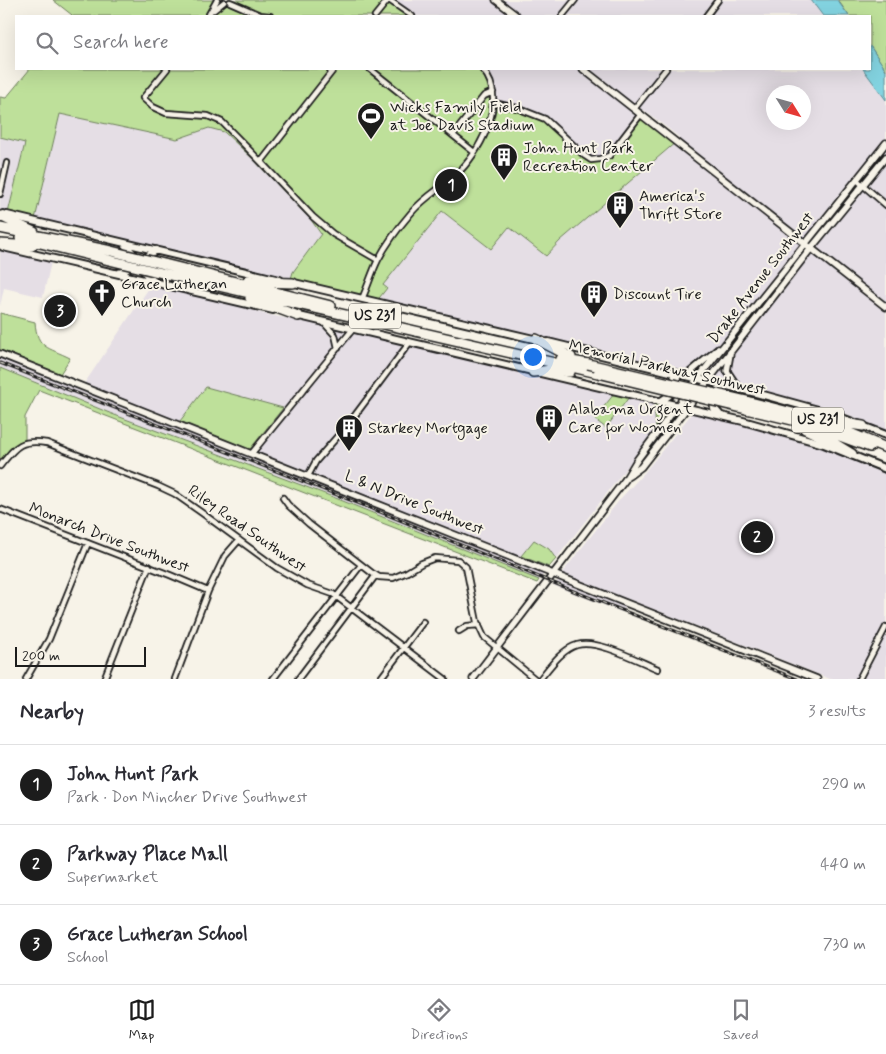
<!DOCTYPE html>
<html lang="en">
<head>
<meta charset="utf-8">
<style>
  :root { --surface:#fff; --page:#f2f2f3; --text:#2b2b33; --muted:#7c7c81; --line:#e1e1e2; --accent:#1c1c1c }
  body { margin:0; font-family:Mynerve,sans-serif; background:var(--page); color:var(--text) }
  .compass { position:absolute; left:766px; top:85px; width:45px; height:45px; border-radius:50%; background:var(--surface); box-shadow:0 5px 20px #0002; rotate:127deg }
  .scale { position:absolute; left:15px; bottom:12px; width:131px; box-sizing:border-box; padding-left:5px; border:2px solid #1c1c1c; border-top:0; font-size:14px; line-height:18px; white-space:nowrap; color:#1c1c1c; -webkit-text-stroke:4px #f7f3e8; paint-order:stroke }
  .you { position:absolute; left:532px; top:356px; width:18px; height:18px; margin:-12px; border:4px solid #fff; border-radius:50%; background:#1a73e8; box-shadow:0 0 0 8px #1a73e833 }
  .badge { display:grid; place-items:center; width:32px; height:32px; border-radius:50%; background:var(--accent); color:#fff; font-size:16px; font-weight:700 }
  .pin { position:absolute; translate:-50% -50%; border:2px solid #fff; box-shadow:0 1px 5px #0006 }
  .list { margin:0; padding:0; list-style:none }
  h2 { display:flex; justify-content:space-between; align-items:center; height:65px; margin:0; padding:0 20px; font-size:21px }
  h2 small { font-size:16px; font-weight:400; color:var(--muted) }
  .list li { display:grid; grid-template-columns:32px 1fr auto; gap:15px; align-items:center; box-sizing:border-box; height:80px; padding:0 20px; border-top:1px solid var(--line) }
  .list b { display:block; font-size:19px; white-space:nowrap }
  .list p { margin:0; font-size:16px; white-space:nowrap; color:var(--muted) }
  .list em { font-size:16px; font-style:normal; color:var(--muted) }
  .icon { flex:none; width:28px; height:28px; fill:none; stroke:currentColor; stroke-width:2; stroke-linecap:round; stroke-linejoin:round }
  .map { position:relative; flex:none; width:886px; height:679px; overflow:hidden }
  .search { position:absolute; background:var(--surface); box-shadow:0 5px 20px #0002; left:15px; right:15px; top:15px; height:55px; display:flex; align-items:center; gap:12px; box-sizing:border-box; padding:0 18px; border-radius:0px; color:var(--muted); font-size:19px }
  .sheet { height:305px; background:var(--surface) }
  nav { display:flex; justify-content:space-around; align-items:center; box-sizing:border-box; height:70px; border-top:1px solid var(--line); background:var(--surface); font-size:14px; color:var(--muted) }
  nav a { display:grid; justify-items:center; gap:2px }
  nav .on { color:var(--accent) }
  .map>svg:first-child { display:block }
  .built { fill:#e5dee5; fill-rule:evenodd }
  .green { fill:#bee09a; stroke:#6d7e5b }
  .water { fill:#83d3e0; stroke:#5a8a92 }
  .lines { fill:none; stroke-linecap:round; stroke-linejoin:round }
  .minor-casing { stroke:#1c1c1c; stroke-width:8 }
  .tertiary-casing { stroke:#1c1c1c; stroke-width:9 }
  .secondary-casing { stroke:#1c1c1c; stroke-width:10 }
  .motorway-casing { stroke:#1c1c1c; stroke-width:12 }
  .minor { stroke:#f7f3e8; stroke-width:4.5 }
  .tertiary { stroke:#f7f3e8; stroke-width:5.5 }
  .secondary { stroke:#f7f3e8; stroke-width:6 }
  .motorway { stroke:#f7f3e8; stroke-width:9 }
  .rail-casing { stroke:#1c1c1c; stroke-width:3 }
  .rail { stroke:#f7f3e8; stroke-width:1; stroke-dasharray:4; stroke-linecap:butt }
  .motorway-bridge-casing { stroke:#1c1c1c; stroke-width:12; stroke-linecap:butt }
  .motorway-bridge { stroke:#f7f3e8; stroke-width:9 }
  .labels { text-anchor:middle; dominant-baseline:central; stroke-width:4; stroke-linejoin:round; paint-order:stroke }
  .shield { fill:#f7f3e8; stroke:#5e5c59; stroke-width:1 }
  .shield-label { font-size:15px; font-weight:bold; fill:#1c1c1c }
  .poi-label { font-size:16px; fill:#1c1c1c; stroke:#f7f3e8; text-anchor:start }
  .street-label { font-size:16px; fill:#1c1c1c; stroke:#f7f3e8 }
</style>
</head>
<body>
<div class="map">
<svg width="886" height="679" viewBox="0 0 886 679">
  <rect width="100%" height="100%" fill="#f7f3e8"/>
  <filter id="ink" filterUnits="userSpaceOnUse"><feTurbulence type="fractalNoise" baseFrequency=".02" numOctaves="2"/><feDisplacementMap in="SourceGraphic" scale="10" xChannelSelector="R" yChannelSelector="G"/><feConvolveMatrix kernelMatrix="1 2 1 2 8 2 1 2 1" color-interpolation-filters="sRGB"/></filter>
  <g filter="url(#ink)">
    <!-- built -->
    <path class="built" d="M389 0H811L823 16H412Z
      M482 69H863L886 100V430L839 411 687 370 646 362 602 350 379 299 387 288 383 285 442 211 491 249 509 227 546 256 560 241 676 142 679 137 644 110 609 156 591 160 494 103ZM774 92H804V122H774Z
      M60 114 177 139 209 128 224 132 253 159 311 220 321 234 293 272 291 278 35 219Z
      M0 137 25 143 8 213 0 211Z
      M0 250 51 262 43 297 4 288 0 306Z
      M151 285 227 302 265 314 345 330 614 394 595 419 606 428 629 397 654 403 656 430 556 559 549 549 534 540 521 556 549 567 539 580 333 497 112 414 0 368V350L84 384ZM205 388 283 408 250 449 180 421Z
      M695 412 746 424 801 442 828 448 886 473V679H830L562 573 621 498 644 473 692 413Z
      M559 581 626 607 622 612 553 585 556 582Z"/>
    <!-- green -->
    <path class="green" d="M53 0H389L412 16H71L72 15Z
      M838 0H886V70L870 46V16H849Z
      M30 69H482L484 71 495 103 545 119 591 159 609 156 641 114 676 142 560 241 546 256 509 227 491 249 442 211 383 285 387 288 376 302 290 282 293 272 321 234 311 220 253 159 224 132 209 128 177 139 60 114 35 219 8 213 25 143 0 137V97L6 98Z
      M0 313 35 322C37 349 48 347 70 358L60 374 0 350Z
      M0 368 112 414 333 497 539 580 537 583 39 390 25 417V439L15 445 0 460Z
      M206 387 283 408 250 449 180 421Z
      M614 394 629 397 606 428 594 419Z
      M654 403 663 406 667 414 656 430Z
      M534 540 549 549 556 559 549 567 521 556Z"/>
    <!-- water -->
    <path class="water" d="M811 0H837L849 16H823Z
      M870 46 886 70V100L863 69H870Z"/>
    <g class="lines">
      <!-- minor casing -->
      <g class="minor-casing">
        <path id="minor" d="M389 0 412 16
          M230 2 260 15 270 16
          M214 10 224 2
          M208 16 217 0
          M375 16 388 0
          M562 16 575 0
          M706 16 718 0
          M167 69 143 98 153 107 166 113 208 116 222 122 261 162
          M334 69 261 162 313 217 333 234 378 260
          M370 69 474 152
          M494 103 517 108 545 119 585 156 591 160 600 159 609 156 641 114
          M634 109 666 69
          M453 135 484 96 493 92
          M857 180 886 205
          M0 194 7 163
          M362 299C368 286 372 272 378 260 387 243 399 227 411 213 425 196 445 186 460 171 483 147 508 97 482 69
          M324 323 335 335 338 348
          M252 453 353 329
          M0 466C16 446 20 439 47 443L158 486 175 494 202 513 277 568 307 585 333 594 445 679
          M308 476 316 461 350 422 410 342
          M283 498 288 505 309 524 372 573 379 577 393 578 407 572 422 563 435 558 458 560 466 567 477 622 484 637 535 679
          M0 509 170 575 208 591
          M459 631 467 626 479 625
          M26 679 49 639 88 543
          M104 679 149 566
          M175 679 208 591 225 556 239 540
          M273 679 361 565
          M298 679 376 575
          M380 679 423 622
          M540 679C549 668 562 649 577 645 598 639 638 661 658 669
          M859 679 886 627"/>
      </g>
      <!-- tertiary casing -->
      <g class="tertiary-casing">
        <path id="tertiary" d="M496 0 517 16
          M583 69 886 307
          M0 354 817 679
          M730 354 727 371 739 389
          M687 375 718 349
          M629 476 641 467 812 247 886 157
          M473 679 625 480 637 460 698 378 886 143"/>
      </g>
      <!-- secondary casing -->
      <g class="secondary-casing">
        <path id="secondary" d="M3 214 280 280
          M3 247 273 310
          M118 273C129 271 133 265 133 253L124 244
          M154 281C138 271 140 259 156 250
          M290 282 538 340
          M295 315 743 421 824 444 886 469
          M548 342 756 393 829 413 886 435
          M661 401C670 396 677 390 677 379L672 372
          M720 415 714 408 712 399 717 390 725 386"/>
      </g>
      <!-- motorway casing -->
      <g class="motorway-casing">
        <path id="motorway" d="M0 216 34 232
          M0 228 111 251
          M20 238 109 260
          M0 244 32 246
          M164 264 331 306
          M162 273 598 373
          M248 280 260 282 293 283
          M250 298 298 316
          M536 339 571 357
          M561 359 588 364
          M533 372 552 370 570 372
          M746 401 816 419 886 448
          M746 409 801 422 870 447
          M829 421 863 426
          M805 429 829 440 852 454"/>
      </g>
      <!-- minor -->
      <use href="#minor" class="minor"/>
      <!-- tertiary -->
      <use href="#tertiary" class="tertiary"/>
      <!-- secondary -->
      <use href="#secondary" class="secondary"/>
      <!-- motorway -->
      <use href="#motorway" class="motorway"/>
      <!-- rail casing -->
      <g class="rail-casing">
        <path id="rail" d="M0 363 368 507 571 590 797 679"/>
      </g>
      <!-- rail -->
      <use href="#rail" class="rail"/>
      <!-- motorway-bridge casing -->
      <g class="motorway-bridge-casing">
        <path id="motorway-bridge" d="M111 251 164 264
          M109 260 162 273
          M588 364 746 401
          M598 373 746 409"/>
      </g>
      <!-- motorway-bridge -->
      <use href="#motorway-bridge" class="motorway-bridge"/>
    </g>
  </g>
  <!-- icons -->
  <defs>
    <g id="stadium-pin" transform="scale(1.4375)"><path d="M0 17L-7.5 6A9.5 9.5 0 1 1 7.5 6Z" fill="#1c1c1c" stroke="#f7f3e8"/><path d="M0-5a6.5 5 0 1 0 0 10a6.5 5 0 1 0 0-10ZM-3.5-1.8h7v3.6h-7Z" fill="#fff"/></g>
    <g id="building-pin" transform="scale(1.4375)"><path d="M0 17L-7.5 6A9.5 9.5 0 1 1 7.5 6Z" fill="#1c1c1c" stroke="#f7f3e8"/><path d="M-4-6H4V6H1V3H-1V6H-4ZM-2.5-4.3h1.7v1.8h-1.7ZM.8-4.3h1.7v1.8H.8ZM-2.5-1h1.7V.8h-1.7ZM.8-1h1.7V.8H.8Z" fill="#fff"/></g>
    <g id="church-pin" transform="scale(1.4375)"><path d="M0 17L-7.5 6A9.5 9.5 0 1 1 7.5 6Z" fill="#1c1c1c" stroke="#f7f3e8"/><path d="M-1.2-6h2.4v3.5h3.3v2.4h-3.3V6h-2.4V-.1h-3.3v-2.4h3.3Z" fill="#fff"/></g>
  </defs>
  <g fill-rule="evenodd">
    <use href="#stadium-pin" x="371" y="116"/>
    <use href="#building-pin" x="504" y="157"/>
    <use href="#building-pin" x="620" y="205"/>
    <use href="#church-pin" x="102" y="293"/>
    <use href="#building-pin" x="594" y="294"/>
    <use href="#building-pin" x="549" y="418"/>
    <use href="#building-pin" x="349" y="428"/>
  </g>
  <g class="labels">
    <!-- shield labels -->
    <g class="shield">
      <rect x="349" y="303.5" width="52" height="25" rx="4"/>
      <rect x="792" y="407.5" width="52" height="25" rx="4"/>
    </g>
    <g class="shield-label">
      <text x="375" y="316">US 231</text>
      <text x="818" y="420">US 231</text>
    </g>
    <!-- poi labels -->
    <g class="poi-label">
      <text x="390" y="107">Wicks Family Field<tspan x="390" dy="18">at Joe Davis Stadium</tspan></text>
      <text x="523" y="148">John Hunt Park<tspan x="523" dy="18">Recreation Center</tspan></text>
      <text x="639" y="196">America's<tspan x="639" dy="18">Thrift Store</tspan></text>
      <text x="121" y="284">Grace Lutheran<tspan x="121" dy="18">Church</tspan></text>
      <text x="613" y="294">Discount Tire</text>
      <text x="568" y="409">Alabama Urgent<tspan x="568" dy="18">Care for Women</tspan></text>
      <text x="368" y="428">Starkey Mortgage</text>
    </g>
    <!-- street labels -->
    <g class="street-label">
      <text transform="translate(761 278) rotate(-52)">Drake Avenue Southwest</text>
      <text transform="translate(667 368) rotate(13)">Memorial Parkway Southwest</text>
      <text transform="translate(414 503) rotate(22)">L &amp; N Drive Southwest</text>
      <text transform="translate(247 529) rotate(35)">Riley Road Southwest</text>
      <text transform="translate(109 538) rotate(21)">Monarch Drive Southwest</text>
    </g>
  </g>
</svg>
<svg class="compass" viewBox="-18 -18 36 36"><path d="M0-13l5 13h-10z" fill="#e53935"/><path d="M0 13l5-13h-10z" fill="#7c7c81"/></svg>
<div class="scale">200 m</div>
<div class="you"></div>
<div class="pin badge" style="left:451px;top:185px">1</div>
<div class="pin badge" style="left:757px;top:537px">2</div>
<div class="pin badge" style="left:60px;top:311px">3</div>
<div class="search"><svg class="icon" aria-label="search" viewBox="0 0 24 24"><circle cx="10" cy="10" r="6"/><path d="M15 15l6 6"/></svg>Search here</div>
</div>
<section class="sheet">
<h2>Nearby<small>3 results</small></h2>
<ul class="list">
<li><span class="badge">1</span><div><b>John Hunt Park</b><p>Park · Don Mincher Drive Southwest</p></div><em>290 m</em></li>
<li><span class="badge">2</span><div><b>Parkway Place Mall</b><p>Supermarket</p></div><em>440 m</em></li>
<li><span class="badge">3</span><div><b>Grace Lutheran School</b><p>School</p></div><em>730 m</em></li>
</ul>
</section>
<nav>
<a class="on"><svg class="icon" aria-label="map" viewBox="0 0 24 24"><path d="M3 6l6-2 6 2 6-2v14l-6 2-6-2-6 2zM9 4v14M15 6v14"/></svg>Map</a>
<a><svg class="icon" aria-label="directions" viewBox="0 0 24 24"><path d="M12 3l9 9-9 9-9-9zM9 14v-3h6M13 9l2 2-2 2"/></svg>Directions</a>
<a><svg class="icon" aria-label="saved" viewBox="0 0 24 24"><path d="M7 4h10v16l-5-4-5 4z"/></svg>Saved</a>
</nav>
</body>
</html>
